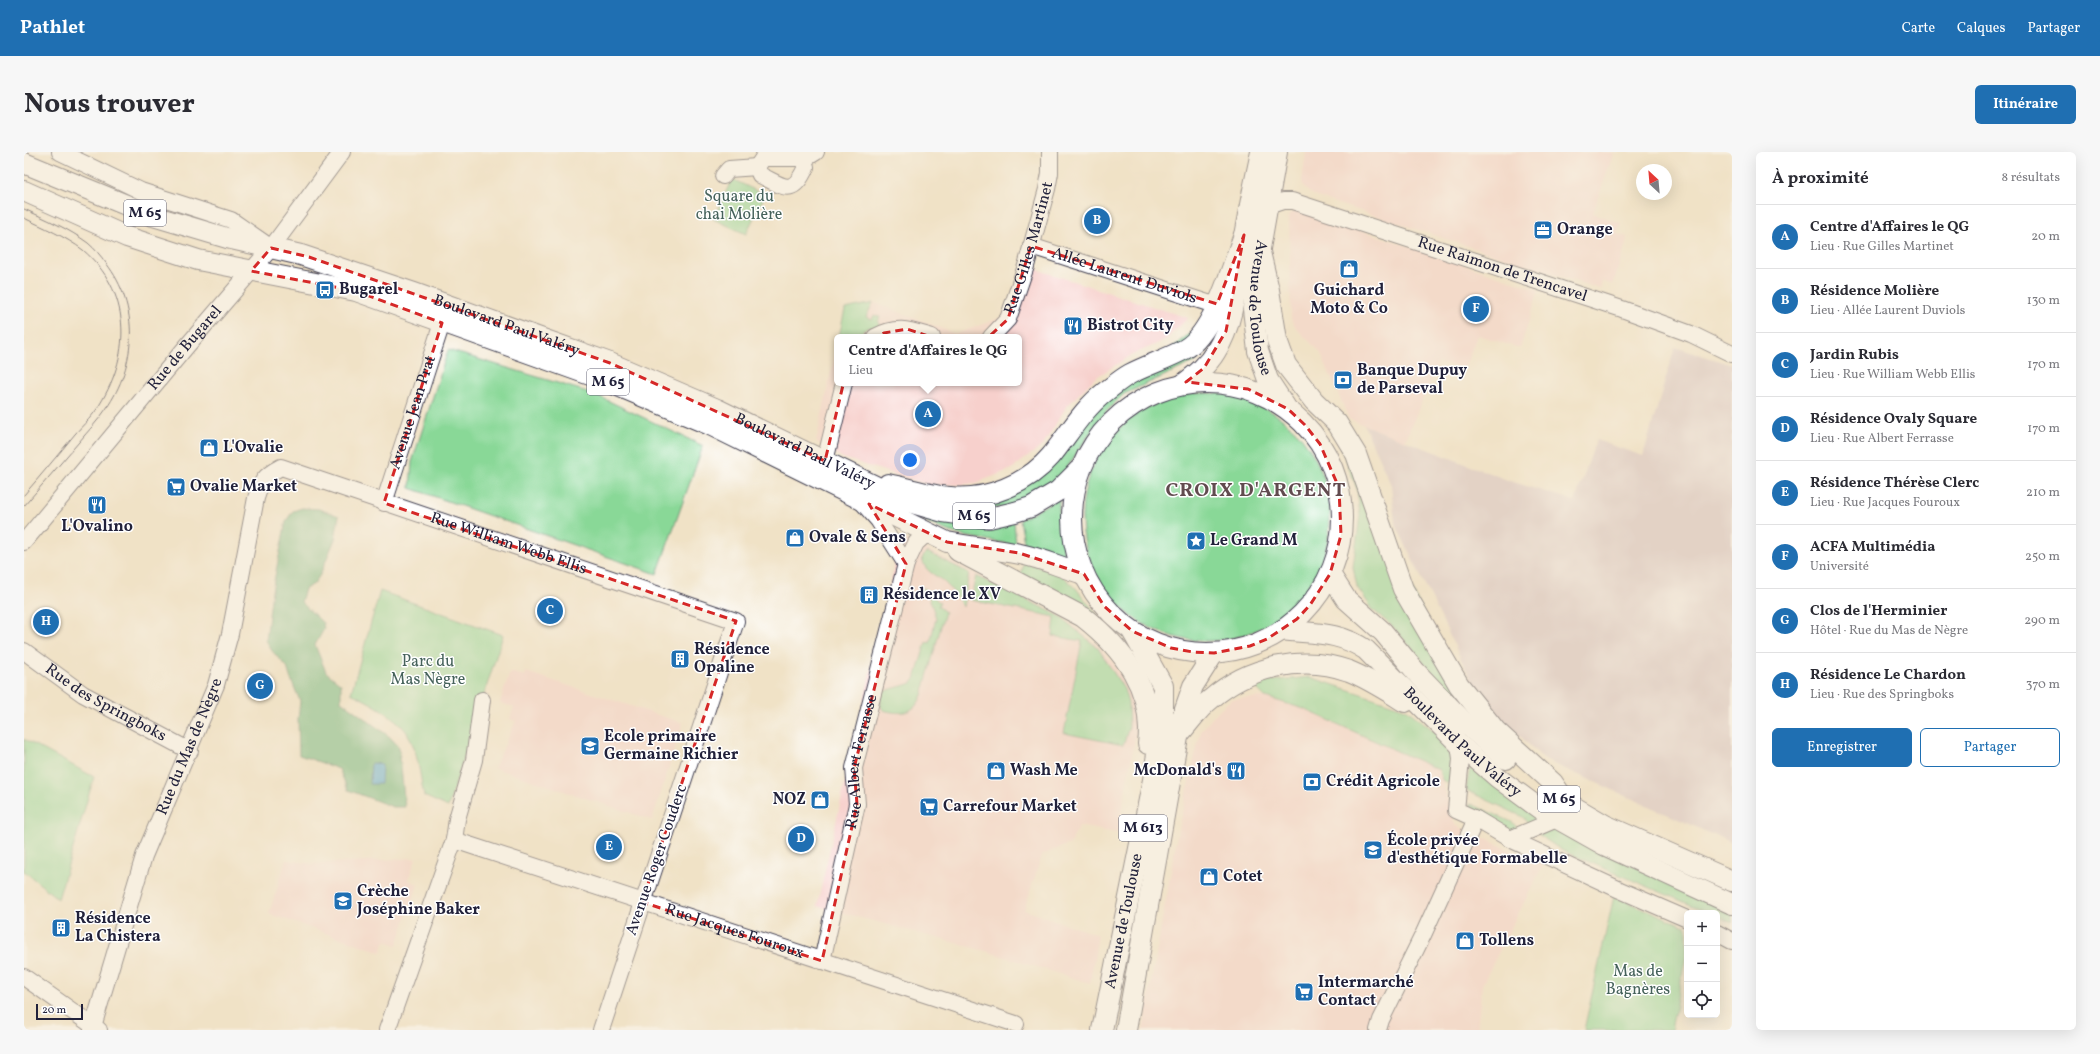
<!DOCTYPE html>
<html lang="fr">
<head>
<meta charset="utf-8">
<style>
  :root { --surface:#fff; --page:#f7f7f7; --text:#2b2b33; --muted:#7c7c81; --line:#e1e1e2; --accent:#1f6fb2 }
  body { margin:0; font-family:Vollkorn,serif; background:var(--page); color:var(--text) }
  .controls { position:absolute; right:12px; bottom:12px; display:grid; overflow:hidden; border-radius:6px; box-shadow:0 4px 16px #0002 }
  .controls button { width:36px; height:36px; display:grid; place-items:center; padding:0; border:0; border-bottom:1px solid var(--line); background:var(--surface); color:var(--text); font:20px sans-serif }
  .compass { position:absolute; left:1612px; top:12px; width:36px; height:36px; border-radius:50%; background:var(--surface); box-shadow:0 4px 16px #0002; rotate:334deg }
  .scale { position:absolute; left:12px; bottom:10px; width:47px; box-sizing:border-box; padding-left:4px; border:2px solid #22223b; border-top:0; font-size:11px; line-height:14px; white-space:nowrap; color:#22223b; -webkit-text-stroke:3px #fff; paint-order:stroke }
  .you { position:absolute; left:886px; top:308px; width:14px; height:14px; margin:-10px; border:3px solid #fff; border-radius:50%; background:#1a73e8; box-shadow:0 0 0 6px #1a73e833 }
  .badge { display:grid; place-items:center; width:26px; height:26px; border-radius:50%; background:var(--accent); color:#fff; font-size:13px; font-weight:700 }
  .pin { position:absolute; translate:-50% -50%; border:2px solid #fff; box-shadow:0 1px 4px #0006 }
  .popup { position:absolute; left:810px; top:182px; width:188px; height:52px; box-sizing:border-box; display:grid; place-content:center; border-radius:6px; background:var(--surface); filter:drop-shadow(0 1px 3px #0005); font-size:13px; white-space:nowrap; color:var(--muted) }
  .popup b { font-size:15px; color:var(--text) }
  .popup::after { content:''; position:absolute; left:50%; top:100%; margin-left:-8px; border:8px solid transparent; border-top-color:var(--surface) }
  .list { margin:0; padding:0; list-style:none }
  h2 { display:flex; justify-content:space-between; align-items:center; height:52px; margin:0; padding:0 16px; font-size:17px }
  h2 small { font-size:13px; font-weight:400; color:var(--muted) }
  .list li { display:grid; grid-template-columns:26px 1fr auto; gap:12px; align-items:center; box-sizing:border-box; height:64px; padding:0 16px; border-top:1px solid var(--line) }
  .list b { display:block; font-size:15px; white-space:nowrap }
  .list p { margin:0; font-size:13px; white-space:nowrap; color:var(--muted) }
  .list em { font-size:13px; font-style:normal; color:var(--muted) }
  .actions { display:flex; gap:8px; padding:12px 16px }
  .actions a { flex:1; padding:9px 0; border:1px solid var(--accent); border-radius:6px; text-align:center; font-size:14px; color:var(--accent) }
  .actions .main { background:var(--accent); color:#fff }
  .icon { flex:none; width:22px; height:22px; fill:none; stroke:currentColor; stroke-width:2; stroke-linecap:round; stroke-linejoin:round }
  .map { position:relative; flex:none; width:1708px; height:878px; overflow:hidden; border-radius:6px }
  header { display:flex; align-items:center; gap:24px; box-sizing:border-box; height:56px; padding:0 20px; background:var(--accent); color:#fff }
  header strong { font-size:19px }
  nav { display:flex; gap:22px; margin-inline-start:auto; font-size:14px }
  .intro { display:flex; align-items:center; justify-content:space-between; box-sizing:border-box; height:96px; padding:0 24px }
  h1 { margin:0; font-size:28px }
  .button { padding:10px 18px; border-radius:6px; background:var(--accent); color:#fff; font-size:14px; font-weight:700 }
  main { display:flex; gap:24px; padding:0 24px }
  aside { flex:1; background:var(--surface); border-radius:6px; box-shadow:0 4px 16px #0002 }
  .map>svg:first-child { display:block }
  .built { fill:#f7d0cc }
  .industrial { fill:#d2bec3 }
  .green { fill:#89d897; stroke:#567d69 }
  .forest { fill:#6eb880; stroke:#486d5e }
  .water { fill:#5eb0d9; stroke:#40698a }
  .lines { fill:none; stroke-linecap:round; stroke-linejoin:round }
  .minor-casing { stroke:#413f50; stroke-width:18 }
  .major-casing { stroke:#413f50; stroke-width:22 }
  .minor { stroke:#fff; stroke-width:16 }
  .major { stroke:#fff; stroke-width:20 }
  .tram { stroke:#22223b; stroke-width:1 }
  .marked { fill:none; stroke:#d62828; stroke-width:3; stroke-dasharray:8 5; stroke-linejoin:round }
  .labels { text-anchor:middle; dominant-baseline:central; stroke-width:3; stroke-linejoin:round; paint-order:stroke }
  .shield { fill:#fff; stroke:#646476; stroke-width:1 }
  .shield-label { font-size:15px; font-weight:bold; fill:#22223b }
  .park-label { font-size:16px; fill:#46625b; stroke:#fff }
  .poi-label { font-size:16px; font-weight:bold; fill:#22223b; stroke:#fff; text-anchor:start }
  .street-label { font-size:16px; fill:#22223b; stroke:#fff }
  .district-label { font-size:20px; font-weight:bold; letter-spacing:1px; fill:#614b4f; stroke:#fff }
</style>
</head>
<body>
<header>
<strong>Pathlet</strong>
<nav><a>Carte</a><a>Calques</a><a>Partager</a></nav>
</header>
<div class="intro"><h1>Nous trouver</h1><a class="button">Itinéraire</a></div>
<main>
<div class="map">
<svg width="1708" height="878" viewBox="0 0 1708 878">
  <rect width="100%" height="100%" fill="#fff"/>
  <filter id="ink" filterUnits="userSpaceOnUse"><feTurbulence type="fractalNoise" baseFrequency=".025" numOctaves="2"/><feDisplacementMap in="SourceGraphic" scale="8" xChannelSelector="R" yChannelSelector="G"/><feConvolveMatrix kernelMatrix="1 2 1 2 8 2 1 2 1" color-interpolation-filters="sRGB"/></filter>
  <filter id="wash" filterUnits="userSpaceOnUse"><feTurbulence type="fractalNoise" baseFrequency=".012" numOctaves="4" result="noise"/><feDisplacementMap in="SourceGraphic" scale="16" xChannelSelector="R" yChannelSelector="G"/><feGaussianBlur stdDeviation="0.9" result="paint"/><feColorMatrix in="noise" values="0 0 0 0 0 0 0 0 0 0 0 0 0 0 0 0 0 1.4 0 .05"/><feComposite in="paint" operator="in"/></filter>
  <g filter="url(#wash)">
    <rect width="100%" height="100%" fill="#f0e2c6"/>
    <!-- built -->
    <path class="built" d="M1282 0H1590L1569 61 1597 71 1593 82 1604 85 1589 133 1578 129 1576 137 1290 44 1280 36 1278 29Z
      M1277 58 1515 138 1496 196 1453 183 1440 217 1414 210 1381 289 1325 267 1296 200 1273 177 1267 167 1265 64 1269 59Z
      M1008 116 1164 166 1141 188 1106 204 1071 226 1042 255 1019 293 988 317 952 331 933 333 902 332 819 306 792 290 813 193V231H995V185H815L821 157 851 151 932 182 995 159Z
      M877 385 1035 462 1074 493 1088 509 1103 533 1110 557 1112 581 1093 681 1055 674 1046 692 1018 703 1000 758 1074 783 1066 831 958 798 793 754Z
      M486 520 501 524 502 520 659 571 628 668 470 616 492 569 486 567 490 555 476 551Z
      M1241 545 1280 557 1415 618 1431 673 1519 713 1458 833 1453 878H1119L1155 673 1177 579 1196 557 1208 547Z
      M392 706 384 728 394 732 373 793 361 789 357 800 245 762 262 708 288 712Z"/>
    <!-- industrial -->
    <path class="industrial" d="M1651 195 1708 213V691L1521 608 1456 546 1371 371 1367 333 1340 273 1486 329 1551 349 1572 288 1619 304Z"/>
    <!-- green -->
    <path class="green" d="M708 27 741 43 722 82 689 67Z
      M849 151 842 165 848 167 850 163 856 165 854 170 856 175 848 180 845 175 830 185H815L821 157Z
      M1194 159 1192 186 1172 209 1100 242 1083 259 1068 278 1037 325 1018 340 984 356H959L925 352 973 345 1060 266Z
      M424 198 570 242 679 294 633 422 386 336 388 310Z
      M1058 365a124 124 0 1 1 248 0a124 124 0 1 1-248 0Z
      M1312 281 1443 550 1438 554 1369 475 1349 458 1333 435 1329 415 1336 363 1333 337Z
      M1035 346V365L1040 404 1001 395 996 368Z
      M867 352 990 370 992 393 939 384 918 377Z
      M903 400 945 421 939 455C934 447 928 437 920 430 911 422 900 420 898 406Z
      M1000 410 1034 420 1051 435 1074 464 1068 468 997 425Z
      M952 424 1034 463 1074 496 1100 537 1104 551 1105 575 1099 593 1040 581 1058 489 1029 484 1031 465 946 448Z
      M901 436 916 451 914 454 921 460 898 543C891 562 877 563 859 558L855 551 857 552 858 550 855 549 857 540 888 531 891 527 902 490 906 491 912 466 904 442 899 443 897 437Z
      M356 439 479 483 424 655 400 644C396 624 394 597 382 579 371 564 344 549 327 541Z
      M1286 525 1382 557 1418 585 1430 609V634L1418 628 1415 618 1280 557 1241 545 1230 534 1239 530Z
      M0 587 70 625 34 747 0 719Z
      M1446 615 1453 620 1518 668 1506 675 1499 665 1442 638Z
      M1445 651 1488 670 1496 679 1485 682 1447 657Z
      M1530 675 1708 760V771L1693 764V761H1686L1537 698 1515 683Z
      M1590 744 1663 775V799L1647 878H1560Z"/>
    <!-- forest -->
    <path class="forest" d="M278 356 295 357 315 364 311 387 296 423 290 432 281 437 277 450 299 471 300 477 291 493 302 520 317 532V549L366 585 375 595 381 655H369L324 638 315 617 275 603 274 567 276 549 266 525 263 515 248 499 242 488 248 439 262 369 269 359Z"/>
    <!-- water -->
    <path class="water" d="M347 611 358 612 357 632H346Z"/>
  </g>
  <g filter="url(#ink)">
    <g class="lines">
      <!-- minor casing -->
      <g class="minor-casing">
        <g id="minor">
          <path d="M36 0 117 39 207 68 243 93"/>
          <path d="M739 6H774L779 8 782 15C768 45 761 35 736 23L733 15Z"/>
          <path d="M779 8 792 0"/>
          <path d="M699 24 705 17 733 15"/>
          <path id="s1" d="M1244 54 1259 49H1268L1598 157 1667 182 1708 202"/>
          <path id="s2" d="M1007 94 1184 151 1193 152"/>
          <path d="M851 185C873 173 885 178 908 185"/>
          <path id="s3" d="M967 185 984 167 1002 114 1023 37 1026 21V0"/>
          <path d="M801 309 820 231"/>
          <path d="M838 350 854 368 882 412"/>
          <path id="s4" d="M360 351 418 171"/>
          <path id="s5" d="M0 390 162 195 247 96 318 0"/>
          <path id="s6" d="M0 499 59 542 166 599"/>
          <path d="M1435 592 1437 607 1432 658 1452 667 1486 687 1596 738 1663 767"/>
          <path d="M1486 687 1533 667"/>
          <path id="s7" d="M430 688 992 872"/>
          <path d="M1693 781 1708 789"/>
          <path id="s8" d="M798 809 833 652 830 616 882 412 892 391 903 381"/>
          <path d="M0 825 75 878"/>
          <path id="s9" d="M68 878 120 704 192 533 206 482 232 346C238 328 240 324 257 315L712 469 577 878"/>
          <path d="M363 878 430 688 433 667 450 608 458 548"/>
          <path d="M1354 878 1357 868 1399 783 1452 667"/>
        </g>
      </g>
      <!-- major casing -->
      <g class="major-casing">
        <g id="major">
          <path id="s10" d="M1253 0 1231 125 1229 157 1234 199 1244 228 1261 254"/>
          <path id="s11" d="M0 11 129 64 203 86 277 103 390 141 586 211 693 257 884 350 919 360 965 366 991 360 1007 355 1034 339 1055 318"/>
          <path d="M0 39 103 85 174 108 332 139 580 228 684 272 923 390C947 395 971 397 996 402 1018 406 1038 416 1060 422"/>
          <path d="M1236 100 1245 138 1253 188 1262 213 1290 249 1313 271 1332 302 1379 437 1435 533 1472 579 1529 631 1544 653"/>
          <circle cx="1183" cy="366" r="135"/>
          <path d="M1158 233C1171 223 1183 214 1192 199 1212 169 1213 119 1220 84 1225 56 1231 28 1237 0"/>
          <path d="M864 332C884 336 907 344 926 345 962 349 1003 332 1027 304 1045 282 1058 258 1081 240 1089 234 1097 227 1106 222 1123 213 1143 207 1161 197 1190 181 1208 114 1220 83"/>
          <path d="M934 399 1059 465C1099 496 1131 539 1124 592"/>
          <path d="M1306 422 1322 447 1359 480 1392 520 1441 571 1482 607"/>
          <path id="s12" d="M1258 478C1290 482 1314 479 1342 498L1435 592 1474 626 1516 657 1580 693 1708 752"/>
          <path d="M1156 581C1166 570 1175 556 1187 547 1224 515 1279 502 1325 519 1345 527 1363 539 1381 550"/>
          <path d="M1533 645 1581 673 1708 729"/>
          <path id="s13" d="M1078 878 1129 628 1139 563V534L1108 479"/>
          <path d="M1102 878 1157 568 1169 534 1190 501"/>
        </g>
      </g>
      <!-- minor -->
      <use href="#minor" class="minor"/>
      <!-- major -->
      <use href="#major" class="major"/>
      <!-- tram -->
      <path class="tram" d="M0 57C22 67 45 77 64 91 71 97 77 104 82 111 116 155 113 212 82 257 74 269 64 279 55 290 37 311 18 333 0 354
        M0 66C19 75 42 85 59 98 107 139 108 200 76 252 70 263 59 273 51 282 34 303 17 323 0 343"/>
    </g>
  </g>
  <!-- marked area -->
  <path d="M0 0H1708V878H0ZM1220 83 1202 179 1180 216 1162 230 1224 237 1264 257 1281 273 1296 292 1315 336 1317 383 1306 422 1286 453 1273 467 1243 487 1226 494 1190 501 1169 500 1147 496 1108 479 1080 454 1060 422 995 401 923 390 845 352 882 412 830 616 833 652 798 809 618 750 712 469 360 351 418 171 332 139 227 119 247 96 285 105 586 211 801 309 824 212 832 200 860 181 883 177 944 197 954 195 984 167 1007 94 1193 152Z" fill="#f0e2c6" fill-opacity=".55" fill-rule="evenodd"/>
  <path class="marked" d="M1220 83 1202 179 1180 216 1162 230 1224 237 1264 257 1281 273 1296 292 1315 336 1317 383 1306 422 1286 453 1273 467 1243 487 1226 494 1190 501 1169 500 1147 496 1108 479 1080 454 1060 422 995 401 923 390 845 352 882 412 830 616 833 652 798 809 618 750 712 469 360 351 418 171 332 139 227 119 247 96 285 105 586 211 801 309 824 212 832 200 860 181 883 177 944 197 954 195 984 167 1007 94 1193 152Z"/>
  <!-- icons -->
  <defs>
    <g id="office-square" transform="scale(1)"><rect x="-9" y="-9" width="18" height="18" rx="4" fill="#1f6fb2" stroke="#fff"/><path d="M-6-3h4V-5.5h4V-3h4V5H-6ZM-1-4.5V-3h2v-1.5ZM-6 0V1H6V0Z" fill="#fff"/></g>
    <g id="shop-square" transform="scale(1)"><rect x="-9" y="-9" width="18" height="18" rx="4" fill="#1f6fb2" stroke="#fff"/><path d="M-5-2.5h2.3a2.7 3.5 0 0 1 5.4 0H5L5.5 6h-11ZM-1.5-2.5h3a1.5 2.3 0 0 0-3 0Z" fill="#fff"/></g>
    <g id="bus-square" transform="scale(1)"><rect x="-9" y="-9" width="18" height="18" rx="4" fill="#1f6fb2" stroke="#fff"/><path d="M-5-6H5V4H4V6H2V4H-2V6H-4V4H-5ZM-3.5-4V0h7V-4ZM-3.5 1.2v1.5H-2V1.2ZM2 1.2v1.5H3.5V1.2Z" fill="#fff"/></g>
    <g id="restaurant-square" transform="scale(1)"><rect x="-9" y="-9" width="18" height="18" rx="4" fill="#1f6fb2" stroke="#fff"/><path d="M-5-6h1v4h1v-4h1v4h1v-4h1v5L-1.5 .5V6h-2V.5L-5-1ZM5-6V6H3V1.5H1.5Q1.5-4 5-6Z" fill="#fff"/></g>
    <g id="bank-square" transform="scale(1)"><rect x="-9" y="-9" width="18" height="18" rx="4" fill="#1f6fb2" stroke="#fff"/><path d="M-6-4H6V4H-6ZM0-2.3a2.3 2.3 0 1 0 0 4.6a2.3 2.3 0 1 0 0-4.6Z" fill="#fff"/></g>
    <g id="supermarket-square" transform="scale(1)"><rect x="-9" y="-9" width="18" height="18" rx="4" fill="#1f6fb2" stroke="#fff"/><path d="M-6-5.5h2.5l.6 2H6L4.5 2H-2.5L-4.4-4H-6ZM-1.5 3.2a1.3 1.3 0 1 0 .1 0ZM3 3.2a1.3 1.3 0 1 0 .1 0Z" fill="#fff"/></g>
    <g id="sight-square" transform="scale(1)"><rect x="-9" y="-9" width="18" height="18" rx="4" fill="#1f6fb2" stroke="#fff"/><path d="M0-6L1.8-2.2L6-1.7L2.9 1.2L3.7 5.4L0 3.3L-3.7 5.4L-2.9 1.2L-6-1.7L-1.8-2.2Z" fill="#fff"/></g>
    <g id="building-square" transform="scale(1)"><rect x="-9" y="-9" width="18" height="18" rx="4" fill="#1f6fb2" stroke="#fff"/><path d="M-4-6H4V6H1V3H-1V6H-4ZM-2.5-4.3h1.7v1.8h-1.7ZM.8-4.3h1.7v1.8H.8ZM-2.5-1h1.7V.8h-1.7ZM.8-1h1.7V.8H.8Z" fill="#fff"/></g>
    <g id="school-square" transform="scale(1)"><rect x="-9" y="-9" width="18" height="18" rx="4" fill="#1f6fb2" stroke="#fff"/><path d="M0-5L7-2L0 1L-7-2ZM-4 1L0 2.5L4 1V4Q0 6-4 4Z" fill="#fff"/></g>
  </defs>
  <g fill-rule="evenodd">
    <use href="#office-square" x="1519" y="78"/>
    <use href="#shop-square" x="1325" y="117"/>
    <use href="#bus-square" x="301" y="138"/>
    <use href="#restaurant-square" x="1049" y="174"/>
    <use href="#bank-square" x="1319" y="228"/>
    <use href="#shop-square" x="185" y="296"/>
    <use href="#supermarket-square" x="152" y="335"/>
    <use href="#restaurant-square" x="73" y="353"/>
    <use href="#shop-square" x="771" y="386"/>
    <use href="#sight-square" x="1172" y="389"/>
    <use href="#building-square" x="845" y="443"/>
    <use href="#building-square" x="656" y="507"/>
    <use href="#school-square" x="566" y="594"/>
    <use href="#shop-square" x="972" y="619"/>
    <use href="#restaurant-square" x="1212" y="619"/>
    <use href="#bank-square" x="1288" y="630"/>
    <use href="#shop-square" x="796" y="648"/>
    <use href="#supermarket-square" x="905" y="655"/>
    <use href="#school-square" x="1349" y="698"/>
    <use href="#shop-square" x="1185" y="725"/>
    <use href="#school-square" x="319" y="749"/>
    <use href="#building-square" x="37" y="776"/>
    <use href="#shop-square" x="1441" y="789"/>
    <use href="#supermarket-square" x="1280" y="840"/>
  </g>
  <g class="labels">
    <!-- shield labels -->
    <g class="shield">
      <rect x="100" y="48" width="42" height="26" rx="3"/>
      <rect x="563" y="217" width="42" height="26" rx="3"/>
      <rect x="929" y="351" width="42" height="26" rx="3"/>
      <rect x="1514" y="634" width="42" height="26" rx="3"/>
      <rect x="1095" y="663" width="48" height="26" rx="3"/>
    </g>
    <g class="shield-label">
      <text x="121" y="61">M 65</text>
      <text x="584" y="230">M 65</text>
      <text x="950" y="364">M 65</text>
      <text x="1535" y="647">M 65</text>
      <text x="1119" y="676">M 613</text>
    </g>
    <!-- park labels -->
    <g class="park-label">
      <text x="715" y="45">Square du<tspan x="715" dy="18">chai Molière</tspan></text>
      <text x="404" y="510">Parc du<tspan x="404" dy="18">Mas Nègre</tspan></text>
      <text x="1614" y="820">Mas de<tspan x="1614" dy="18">Bagnères</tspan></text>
    </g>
    <!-- poi labels -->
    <g class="poi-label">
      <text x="1533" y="78">Orange</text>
      <text x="315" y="138">Bugarel</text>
      <text x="1325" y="139" text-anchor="middle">Guichard<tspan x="1325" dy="18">Moto &amp; Co</tspan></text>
      <text x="1063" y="174">Bistrot City</text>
      <text x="1333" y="219">Banque Dupuy<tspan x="1333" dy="18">de Parseval</tspan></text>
      <text x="199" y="296">L'Ovalie</text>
      <text x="166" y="335">Ovalie Market</text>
      <text x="73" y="375" text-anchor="middle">L'Ovalino</text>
      <text x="785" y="386">Ovale &amp; Sens</text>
      <text x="1186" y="389">Le Grand M</text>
      <text x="859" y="443">Résidence le XV</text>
      <text x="670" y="498">Résidence<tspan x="670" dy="18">Opaline</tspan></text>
      <text x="580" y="585">Ecole primaire<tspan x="580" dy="18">Germaine Richier</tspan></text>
      <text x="986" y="619">Wash Me</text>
      <text x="1198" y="619" text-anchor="end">McDonald's</text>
      <text x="1302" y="630">Crédit Agricole</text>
      <text x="782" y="648" text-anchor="end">NOZ</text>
      <text x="919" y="655">Carrefour Market</text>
      <text x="1363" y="689">École privée<tspan x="1363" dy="18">d'esthétique Formabelle</tspan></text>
      <text x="1199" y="725">Cotet</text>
      <text x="333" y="740">Crèche<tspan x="333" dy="18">Joséphine Baker</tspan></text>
      <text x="51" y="767">Résidence<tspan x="51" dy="18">La Chistera</tspan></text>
      <text x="1455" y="789">Tollens</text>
      <text x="1294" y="831">Intermarché<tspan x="1294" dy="18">Contact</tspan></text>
    </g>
    <!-- street labels -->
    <g class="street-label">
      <text stroke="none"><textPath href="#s3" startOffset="99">Rue Gilles Martinet</textPath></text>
      <text stroke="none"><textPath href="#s1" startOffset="246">Rue Raimon de Trencavel</textPath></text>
      <text stroke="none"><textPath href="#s2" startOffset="98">Allée Laurent Duviols</textPath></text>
      <text stroke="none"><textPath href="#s10" startOffset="158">Avenue de Toulouse</textPath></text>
      <text stroke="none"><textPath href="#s11" startOffset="510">Boulevard Paul Valéry</textPath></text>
      <text stroke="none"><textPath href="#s5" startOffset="252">Rue de Bugarel</textPath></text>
      <text stroke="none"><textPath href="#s4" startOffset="95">Avenue Jean Prat</textPath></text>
      <text stroke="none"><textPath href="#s11" startOffset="834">Boulevard Paul Valéry</textPath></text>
      <text stroke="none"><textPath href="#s9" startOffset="840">Rue William Webb Ellis</textPath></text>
      <text stroke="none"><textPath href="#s6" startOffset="97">Rue des Springboks</textPath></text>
      <text stroke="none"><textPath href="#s12" startOffset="221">Boulevard Paul Valéry</textPath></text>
      <text stroke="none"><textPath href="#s9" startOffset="300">Rue du Mas de Nègre</textPath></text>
      <text stroke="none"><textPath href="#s8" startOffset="204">Rue Albert Ferrasse</textPath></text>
      <text transform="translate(633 708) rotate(-71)">Avenue Roger Couderc</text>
      <text stroke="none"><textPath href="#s13" startOffset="111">Avenue de Toulouse</textPath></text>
      <text stroke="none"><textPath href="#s7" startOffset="295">Rue Jacques Fouroux</textPath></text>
    </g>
    <!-- district labels -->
    <g class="district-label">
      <text x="1232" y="339">CROIX D'ARGENT</text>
    </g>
  </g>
</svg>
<div class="controls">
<button>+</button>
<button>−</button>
<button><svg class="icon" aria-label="locate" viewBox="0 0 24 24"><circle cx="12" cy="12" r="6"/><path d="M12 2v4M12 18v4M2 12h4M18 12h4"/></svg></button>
</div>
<svg class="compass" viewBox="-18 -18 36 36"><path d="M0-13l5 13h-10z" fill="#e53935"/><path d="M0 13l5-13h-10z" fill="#7c7c81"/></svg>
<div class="scale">20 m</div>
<div class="you"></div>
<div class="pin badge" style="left:904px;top:262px">A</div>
<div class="popup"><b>Centre d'Affaires le QG</b>Lieu</div>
<div class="pin badge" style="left:1073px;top:69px">B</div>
<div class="pin badge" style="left:526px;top:459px">C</div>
<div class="pin badge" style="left:777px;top:687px">D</div>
<div class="pin badge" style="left:585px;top:695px">E</div>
<div class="pin badge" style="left:1452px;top:157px">F</div>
<div class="pin badge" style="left:236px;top:534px">G</div>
<div class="pin badge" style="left:22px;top:470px">H</div>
</div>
<aside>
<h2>À proximité<small>8 résultats</small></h2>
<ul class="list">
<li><span class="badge">A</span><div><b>Centre d'Affaires le QG</b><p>Lieu · Rue Gilles Martinet</p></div><em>20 m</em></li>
<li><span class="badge">B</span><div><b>Résidence Molière</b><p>Lieu · Allée Laurent Duviols</p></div><em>130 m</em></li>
<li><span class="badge">C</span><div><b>Jardin Rubis</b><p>Lieu · Rue William Webb Ellis</p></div><em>170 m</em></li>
<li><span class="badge">D</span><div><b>Résidence Ovaly Square</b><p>Lieu · Rue Albert Ferrasse</p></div><em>170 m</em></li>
<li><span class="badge">E</span><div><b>Résidence Thérèse Clerc</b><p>Lieu · Rue Jacques Fouroux</p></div><em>210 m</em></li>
<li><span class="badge">F</span><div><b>ACFA Multimédia</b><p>Université</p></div><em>250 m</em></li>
<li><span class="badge">G</span><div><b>Clos de l'Herminier</b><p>Hôtel · Rue du Mas de Nègre</p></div><em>290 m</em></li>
<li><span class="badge">H</span><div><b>Résidence Le Chardon</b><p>Lieu · Rue des Springboks</p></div><em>370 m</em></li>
</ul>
<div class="actions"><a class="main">Enregistrer</a><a>Partager</a></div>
</aside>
</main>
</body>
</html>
